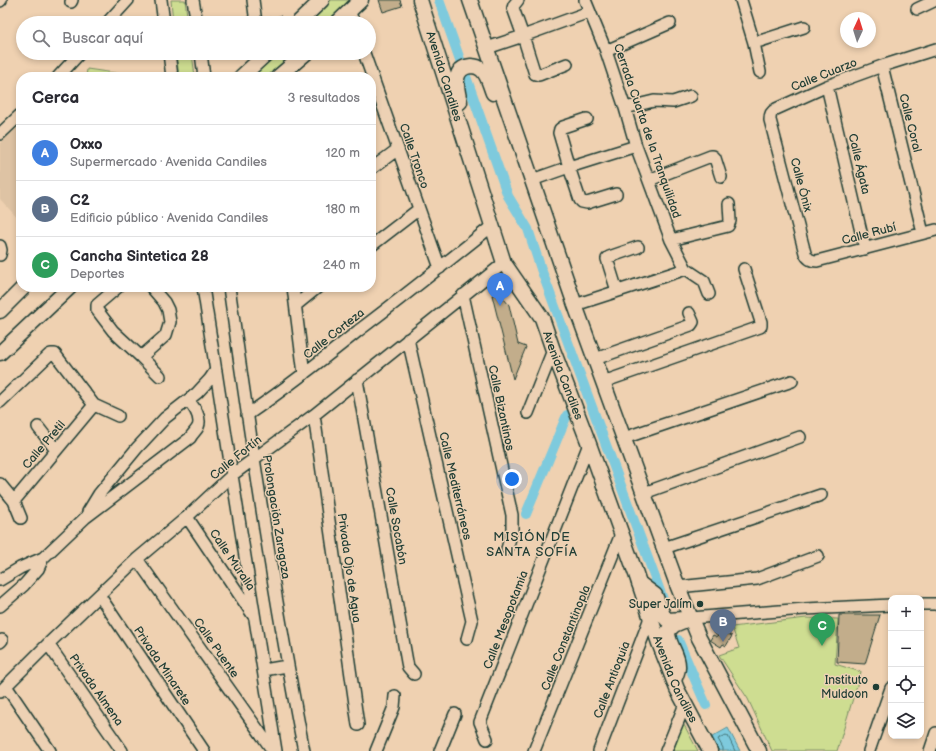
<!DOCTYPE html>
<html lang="es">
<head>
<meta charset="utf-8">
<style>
  :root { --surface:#fff; --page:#f7f7f7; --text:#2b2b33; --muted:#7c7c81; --line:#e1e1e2; --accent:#0b8043 }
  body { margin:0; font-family:"Balsamiq Sans",sans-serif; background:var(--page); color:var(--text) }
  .controls { position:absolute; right:12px; bottom:12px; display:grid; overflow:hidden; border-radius:8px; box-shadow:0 2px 6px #0003 }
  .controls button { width:36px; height:36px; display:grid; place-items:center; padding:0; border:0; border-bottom:1px solid var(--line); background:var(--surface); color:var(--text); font:20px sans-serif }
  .compass { position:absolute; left:840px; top:12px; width:36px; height:36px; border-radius:50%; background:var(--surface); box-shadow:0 2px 6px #0003; rotate:4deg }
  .you { position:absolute; left:512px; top:479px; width:14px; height:14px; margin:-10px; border:3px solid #fff; border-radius:50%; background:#1a73e8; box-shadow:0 0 0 6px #1a73e833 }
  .badge { display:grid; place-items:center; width:26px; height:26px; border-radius:50%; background:var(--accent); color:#fff; font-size:13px; font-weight:700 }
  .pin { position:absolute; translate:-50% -33px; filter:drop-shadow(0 1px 2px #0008) }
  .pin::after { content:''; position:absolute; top:21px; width:14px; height:12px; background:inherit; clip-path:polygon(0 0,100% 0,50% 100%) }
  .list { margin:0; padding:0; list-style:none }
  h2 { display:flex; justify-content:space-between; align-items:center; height:52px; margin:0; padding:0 16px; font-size:17px }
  h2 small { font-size:13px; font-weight:400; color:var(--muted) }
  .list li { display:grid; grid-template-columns:26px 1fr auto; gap:12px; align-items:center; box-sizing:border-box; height:56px; padding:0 16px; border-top:1px solid var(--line) }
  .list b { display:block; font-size:15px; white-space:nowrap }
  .list p { margin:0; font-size:13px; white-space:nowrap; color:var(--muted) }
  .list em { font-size:13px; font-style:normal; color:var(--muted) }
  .icon { flex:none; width:22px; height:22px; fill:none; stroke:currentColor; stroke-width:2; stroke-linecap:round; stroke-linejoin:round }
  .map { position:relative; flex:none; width:936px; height:751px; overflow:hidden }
  .search { position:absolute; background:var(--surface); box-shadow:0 2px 6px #0003; left:16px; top:16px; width:360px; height:44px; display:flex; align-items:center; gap:10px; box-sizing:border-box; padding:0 14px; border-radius:22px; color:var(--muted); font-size:15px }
  .panel { position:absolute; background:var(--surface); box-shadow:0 2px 6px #0003; left:16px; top:72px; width:360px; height:220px; border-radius:16px }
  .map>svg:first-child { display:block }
  .built { fill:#dec3a4 }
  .green { fill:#cedd91; stroke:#768d62 }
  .water { fill:#7ecadd; stroke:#589299 }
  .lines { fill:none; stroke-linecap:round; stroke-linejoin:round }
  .shore { stroke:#457578; stroke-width:1 }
  .canal { stroke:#7ecadd; stroke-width:10 }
  .building { fill:#c2ad8b; stroke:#1f3d34 }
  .minor-casing { stroke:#1f3d34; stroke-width:14 }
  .major-casing { stroke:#1f3d34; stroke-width:17 }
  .minor { stroke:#edd1b4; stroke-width:11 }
  .major { stroke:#edd1b4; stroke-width:14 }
  .poi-dot { fill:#1f3d34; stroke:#edd1b4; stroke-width:1.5 }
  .labels { text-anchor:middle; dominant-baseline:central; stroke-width:3; stroke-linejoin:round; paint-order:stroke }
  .street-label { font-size:12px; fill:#1f3d34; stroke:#edd1b4 }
  .poi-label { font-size:12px; fill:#1f3d34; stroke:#edd1b4; text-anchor:end }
  .neighbourhood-label { font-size:13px; letter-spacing:1px; fill:#1f3d34; stroke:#edd1b4 }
</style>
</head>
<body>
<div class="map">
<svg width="936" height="751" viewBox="0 0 936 751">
  <rect width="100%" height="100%" fill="#efd1b1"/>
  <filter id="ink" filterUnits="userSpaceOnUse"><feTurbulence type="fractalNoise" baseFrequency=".025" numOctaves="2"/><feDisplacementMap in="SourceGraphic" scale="8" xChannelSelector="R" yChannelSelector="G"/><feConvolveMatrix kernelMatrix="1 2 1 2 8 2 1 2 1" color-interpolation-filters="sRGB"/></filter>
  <g filter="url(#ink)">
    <!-- built -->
    <path class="built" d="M21 124V222L0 199V143Z"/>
    <!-- green -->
    <path class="green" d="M171 0H185L188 23H173Z
      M325 0H355L334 23H301Z
      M176 53H192L195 77H179Z
      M270 53H302L276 77H244Z
      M87 69 135 76V77H86Z
      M806 618 838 619 835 664 861 672 837 751H772L748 699 719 655 739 648 732 627Z
      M683 723 698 751H673Z"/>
    <!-- water -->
    <path class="water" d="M728 728 740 751H719L712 737Z"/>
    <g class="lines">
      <!-- shore -->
      <path class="shore" d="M723 751V748L718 739 726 735 728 736 735 751"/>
      <!-- canal -->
      <path class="canal" d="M439 0 508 196 528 229 541 269 664 602
        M526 514 567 415
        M678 640 706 705"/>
    </g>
    <!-- building -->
    <path class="building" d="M379 0H400L402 6 383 12Z
      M281 16 282 23H260L259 19Z
      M499 293 509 305 518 344 526 347 513 379 492 295Z
      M839 615H880L865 664 837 662Z
      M717 628 729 633 728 634 732 636 726 646 723 644 721 647 710 640 713 635 717 637 718 636 714 633Z"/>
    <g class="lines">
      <!-- minor casing -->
      <g class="minor-casing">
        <path id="minor" d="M161 0 164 23
          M193 0 197 23
          M253 0 256 23
          M518 0 514 5 513 8 523 36 535 74 539 75 567 64
          M585 0 606 51 625 108 636 146 671 240 686 269
          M741 0 754 43 760 72
          M0 1 1 0
          M71 2 72 0
          M917 9 936 0
          M349 11 354 23
          M107 23 128 0
          M754 43 804 27
          M487 48 523 36 589 12
          M936 49 882 66 827 86 776 109C771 112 770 114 770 120L805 253C807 258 810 261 817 261L936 230
          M606 51 670 23
          M169 53 172 77
          M201 53 204 77
          M364 53 440 268
          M882 66 923 233
          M58 77 80 53
          M827 86 865 249
          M625 108 654 101 673 102 691 96
          M587 119 563 127 560 129 559 133 569 167 580 200 582 202 587 203 616 194
          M0 134 21 114
          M371 169 398 149
          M532 180 569 167 636 146
          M649 180 711 156H713L715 158 721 177
          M671 240 728 226 730 221 729 204
          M0 246 1 250 0 255
          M371 246 419 209
          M686 269 704 281 709 294
          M118 287 97 305V310L113 331 141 357 160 376
          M203 287 232 475 276 751
          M229 287C251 442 274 597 304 751
          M293 287 304 374
          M617 291 607 259 609 257 638 247
          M463 295 512 515V531L507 549
          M296 305 318 287
          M575 305 686 269
          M408 339 472 621 467 639
          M141 357 166 335 170 322 168 310 164 302 151 287
          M595 359 691 325 693 322 689 313
          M357 380 407 662 408 667 414 674
          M603 382 760 327 761 326V322L744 269
          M0 402 49 355 51 354H55L94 405 118 416
          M528 413 553 350
          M247 415C285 389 322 360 358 331 403 297 447 262 492 226
          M314 415 358 725
          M38 427 56 450
          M624 438 792 381
          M0 484 14 501 21 518
          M644 493 800 437
          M14 501 94 405
          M88 512 99 494 137 448 165 418 197 393 210 379 216 370
          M187 517 253 615
          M664 548 821 495
          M137 559 273 751
          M0 580 20 568 43 558 85 518 190 438C192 434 196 431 198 427 202 417 194 407 188 400
          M678 587 757 579 818 556
          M99 595 204 751
          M921 604H936
          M0 606 24 585 38 569 43 558
          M691 618 805 609 891 605
          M0 642 2 640
          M48 644 122 751
          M264 670 287 666
          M6 686 50 751
          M0 692 48 644 99 595 137 559 187 517 232 475 314 415 504 263
          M487 739 480 722 589 444
          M376 751 394 707 395 696
          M440 751 455 714
          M534 751 621 534
          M599 751 650 618
          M666 751 685 704
          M869 751 891 688
          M930 751 936 733"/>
      </g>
      <!-- major casing -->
      <g class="major-casing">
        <g id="major">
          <path id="s1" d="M420 0 504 263 542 318 553 350 589 444 636 574 659 643 677 689 710 751"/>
          <path d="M470 0 575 305 678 587 699 638 759 751"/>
          <path d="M298 23 322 0"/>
          <path d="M337 23 361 0"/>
          <path d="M241 77 267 53"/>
          <path d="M278 77 306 53"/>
          <path d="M460 102C457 89 451 68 471 66 475 66 479 67 482 70 488 75 490 86 493 93"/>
          <path d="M0 311 24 287"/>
          <path d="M0 353 70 287"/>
          <path d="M639 583 655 595 663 615 667 620 684 619"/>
          <path d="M674 680C676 675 679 670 678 665 678 653 667 643 668 631L674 625 691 618"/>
        </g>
      </g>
      <!-- minor -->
      <use href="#minor" class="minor"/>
      <!-- major -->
      <use href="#major" class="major"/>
    </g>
  </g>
  <!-- markers -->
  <g class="poi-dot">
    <circle cx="700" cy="604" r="4"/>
    <circle cx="876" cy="687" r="4"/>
  </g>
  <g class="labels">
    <!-- street labels -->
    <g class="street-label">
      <text transform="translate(824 75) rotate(-22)">Calle Cuarzo</text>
      <text stroke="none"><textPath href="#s1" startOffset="80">Avenida Candiles</textPath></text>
      <text transform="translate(910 123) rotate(76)">Calle Coral</text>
      <text transform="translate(647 131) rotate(71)">Cerrada Cuarta de la Tranquilidad</text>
      <text transform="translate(414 156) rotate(71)">Calle Tronco</text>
      <text transform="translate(859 164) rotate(77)">Calle Ágata</text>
      <text transform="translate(801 185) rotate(75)">Calle Ónix</text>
      <text transform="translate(869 234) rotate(-15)">Calle Rubí</text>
      <text transform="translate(334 334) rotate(-38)">Calle Corteza</text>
      <text stroke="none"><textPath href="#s1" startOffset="404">Avenida Candiles</textPath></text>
      <text transform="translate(501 408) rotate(78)">Calle Bizantinos</text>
      <text transform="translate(44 445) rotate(-50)">Calle Pretil</text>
      <text transform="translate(236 458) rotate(-39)">Calle Fortín</text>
      <text transform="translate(455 486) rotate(77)">Calle Mediterráneos</text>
      <text transform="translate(276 517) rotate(81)">Prolongación Zaragoza</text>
      <text transform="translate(396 526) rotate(80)">Calle Socabón</text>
      <text transform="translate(232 560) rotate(56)">Calle Muralla</text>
      <text transform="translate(349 568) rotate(82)">Privada Ojo de Agua</text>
      <text transform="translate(506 620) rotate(-69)">Calle Mesopotamia</text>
      <text transform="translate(566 638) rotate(-68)">Calle Constantinopla</text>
      <text transform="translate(216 648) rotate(55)">Calle Puente</text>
      <text transform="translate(162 666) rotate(56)">Privada Minarete</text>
      <text stroke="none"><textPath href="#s1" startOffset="728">Avenida Candiles</textPath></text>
      <text transform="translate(612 680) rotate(-69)">Calle Antioquia</text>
      <text transform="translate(96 690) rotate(55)">Privada Almena</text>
    </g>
    <!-- poi labels -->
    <g class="poi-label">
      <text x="692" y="604">Super Jalím</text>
      <text x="868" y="680">Instituto<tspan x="868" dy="14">Muldoon</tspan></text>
    </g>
    <!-- neighbourhood labels -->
    <g class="neighbourhood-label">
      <text x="532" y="537">MISIÓN DE<tspan x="532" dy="15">SANTA SOFÍA</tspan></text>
    </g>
  </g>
</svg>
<div class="controls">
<button>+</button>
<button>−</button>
<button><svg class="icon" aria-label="locate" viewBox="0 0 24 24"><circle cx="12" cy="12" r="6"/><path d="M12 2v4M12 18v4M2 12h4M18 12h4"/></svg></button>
<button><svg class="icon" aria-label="layers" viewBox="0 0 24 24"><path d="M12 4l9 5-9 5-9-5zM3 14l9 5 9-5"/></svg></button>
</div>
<svg class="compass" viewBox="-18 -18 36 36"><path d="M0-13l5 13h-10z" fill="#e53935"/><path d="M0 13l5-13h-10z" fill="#7c7c81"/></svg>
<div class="you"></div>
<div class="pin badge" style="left:500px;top:306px;background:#3f7fe0">A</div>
<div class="pin badge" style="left:723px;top:642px;background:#5c6f8a">B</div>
<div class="pin badge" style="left:822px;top:646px;background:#2e9e5b">C</div>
<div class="search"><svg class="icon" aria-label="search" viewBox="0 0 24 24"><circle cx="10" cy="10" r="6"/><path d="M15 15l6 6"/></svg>Buscar aquí</div>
<section class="panel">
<h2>Cerca<small>3 resultados</small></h2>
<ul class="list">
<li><span class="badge" style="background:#3f7fe0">A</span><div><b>Oxxo</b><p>Supermercado · Avenida Candiles</p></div><em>120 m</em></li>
<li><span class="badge" style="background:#5c6f8a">B</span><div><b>C2</b><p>Edificio público · Avenida Candiles</p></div><em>180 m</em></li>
<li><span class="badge" style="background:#2e9e5b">C</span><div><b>Cancha Sintetica 28</b><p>Deportes</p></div><em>240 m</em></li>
</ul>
</section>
</div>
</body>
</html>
